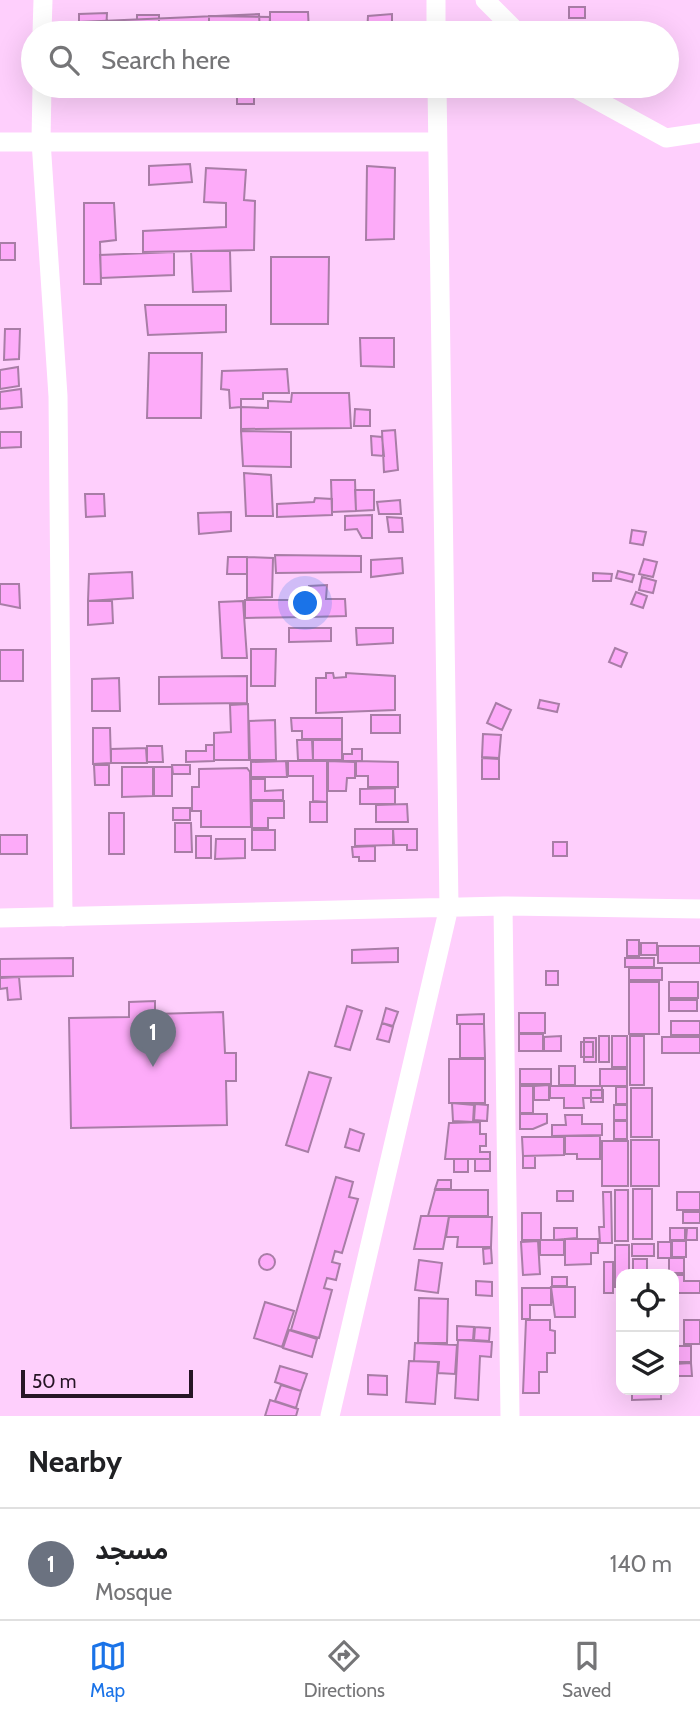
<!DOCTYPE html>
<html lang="en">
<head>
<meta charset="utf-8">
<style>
  :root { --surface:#fff; --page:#f2f2f2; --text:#202124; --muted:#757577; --line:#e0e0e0; --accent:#1a73e8 }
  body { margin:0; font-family:Cabin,"Noto Sans Arabic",sans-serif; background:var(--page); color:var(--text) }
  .controls { position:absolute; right:21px; bottom:21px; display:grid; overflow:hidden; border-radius:14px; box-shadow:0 7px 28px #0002 }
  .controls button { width:63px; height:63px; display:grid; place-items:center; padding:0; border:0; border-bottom:2px solid var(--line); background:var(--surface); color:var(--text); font:35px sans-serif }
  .scale { position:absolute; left:21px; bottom:18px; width:172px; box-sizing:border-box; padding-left:7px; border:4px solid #261525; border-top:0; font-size:19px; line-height:24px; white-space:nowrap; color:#261525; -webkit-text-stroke:5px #fecffc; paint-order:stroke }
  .you { position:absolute; left:306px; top:604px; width:24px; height:24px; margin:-18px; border:5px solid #fff; border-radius:50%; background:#1a73e8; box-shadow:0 0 0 10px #1a73e833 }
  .badge { display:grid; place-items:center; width:46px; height:46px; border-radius:50%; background:var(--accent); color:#fff; font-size:23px; font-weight:700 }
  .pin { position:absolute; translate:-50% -58px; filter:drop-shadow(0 2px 4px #0008) }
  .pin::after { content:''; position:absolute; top:37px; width:24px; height:21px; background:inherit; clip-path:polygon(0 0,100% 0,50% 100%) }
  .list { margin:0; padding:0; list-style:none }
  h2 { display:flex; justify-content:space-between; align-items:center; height:91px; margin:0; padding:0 28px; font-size:30px }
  h2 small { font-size:23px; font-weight:400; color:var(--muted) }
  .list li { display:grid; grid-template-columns:46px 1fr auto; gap:21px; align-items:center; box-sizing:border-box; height:112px; padding:0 28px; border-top:2px solid var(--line) }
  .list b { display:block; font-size:26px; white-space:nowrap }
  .list p { margin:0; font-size:23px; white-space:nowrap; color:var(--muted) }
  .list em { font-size:23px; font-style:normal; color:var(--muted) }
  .icon { flex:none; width:38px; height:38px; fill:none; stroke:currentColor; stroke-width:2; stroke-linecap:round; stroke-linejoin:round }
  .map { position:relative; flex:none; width:700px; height:1416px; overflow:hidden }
  .search { position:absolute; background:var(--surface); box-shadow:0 7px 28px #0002; left:21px; right:21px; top:21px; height:77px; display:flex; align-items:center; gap:18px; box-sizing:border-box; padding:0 24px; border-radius:38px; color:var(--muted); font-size:26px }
  .sheet { height:203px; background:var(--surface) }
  nav { display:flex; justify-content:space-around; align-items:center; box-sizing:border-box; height:98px; border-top:2px solid var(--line); background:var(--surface); font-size:19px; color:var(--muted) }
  nav a { display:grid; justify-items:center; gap:4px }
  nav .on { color:var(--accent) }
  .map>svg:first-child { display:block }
  .building { fill:#fdabf9; stroke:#a87da6; stroke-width:2 }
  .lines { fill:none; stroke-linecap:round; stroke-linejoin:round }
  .minor { stroke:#fff; stroke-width:19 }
</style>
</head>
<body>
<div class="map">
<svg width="700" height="1416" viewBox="0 0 700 1416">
  <rect width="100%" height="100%" fill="#fecffc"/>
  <!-- building -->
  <path class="building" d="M569 7H585V18H569Z
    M270 12H308L309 33H270Z
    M107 13 106 33H79V14Z
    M259 14 260 33H57L56 23Z
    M392 14V33H367L368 16Z
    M137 15H159V33H144V27H137Z
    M209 16 270 17 269 33H209Z
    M237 86H254V104H237Z
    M190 164 192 182 149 185V166Z
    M367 166 395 168 394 239 366 240Z
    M206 168 246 170 244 200 255 201 254 250 143 252V231L226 227V203L204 202Z
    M84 203H114L116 240 100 242 101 284H84Z
    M0 243H15V260H0Z
    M191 251H230L231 291 193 292Z
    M174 252V275L101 278 100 255Z
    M271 257H329L328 324H271Z
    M145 305H226V332L148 335Z
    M5 329H20L19 359 4 360Z
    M360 338H394V367L361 366Z
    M149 353H202L201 418H147Z
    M18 367 19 386 0 389V370Z
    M287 369 289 393H263V399H241V407L230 408 229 390 221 389 222 371Z
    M21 389 22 407 0 409V392Z
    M292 393H349L351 428 241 429V407L268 408V401L291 402Z
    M355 409 370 410V426H354Z
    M395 430 398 470 384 472 382 431Z
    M241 431 291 432V467L243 466Z
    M0 432H21V447L0 448Z
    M371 436 382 437 384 456 372 455Z
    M244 473 271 475 273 516H246Z
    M331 480H355L356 511 332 512Z
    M355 490H374V510L356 511Z
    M85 494H104L105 516 86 517Z
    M315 498 332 499V515L277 517V504L314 502Z
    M400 500 401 514H379L377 502Z
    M231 512V531L199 534 198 513Z
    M372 515V538H362L357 529 345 530V516Z
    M387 517 402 518 403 532H389Z
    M632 530 646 532 643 545 630 543Z
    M275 555 361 556V572L276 573Z
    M228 557H247V574H227Z
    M247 557 273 558 272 597 247 598Z
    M402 558 403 573 371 577V560Z
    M644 559 657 562 653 577 639 574Z
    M618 571 634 575 632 582 616 578Z
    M132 572 133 598 88 601 89 574Z
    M593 573 612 574 611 581H593Z
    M642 577 656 581 653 593 639 590Z
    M0 584H19L20 608 0 604Z
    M327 585 326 599H345L346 616 310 617 309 586Z
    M636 592 647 596 643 608 631 604Z
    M245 600H307V617L245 618Z
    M88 601H112L113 623 88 625Z
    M243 601 247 658H222L219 602Z
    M289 628H331V641L289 642Z
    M356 628H393V643L357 645Z
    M615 648 627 653 621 667 609 662Z
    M251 649H276L275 686H251Z
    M0 650H23V681H0Z
    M326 673H333L334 678 346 677V673L395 676V710L316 713V678H326Z
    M247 676V703L159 704V677Z
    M119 678 120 711H92V679Z
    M540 700 559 704 557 712 538 708Z
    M496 703 511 710 502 730 487 723Z
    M248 704 249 760H214V733L231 732 230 705Z
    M371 715H400V733H371Z
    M291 718H342V739H302V731H292Z
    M275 720 276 760H250L249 721Z
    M93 728H110L111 763 93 764Z
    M483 734 501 735 499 758 482 757Z
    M297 740H312L313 760H298Z
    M313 740H342V760H313Z
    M206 745H214V761L186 762V751H206Z
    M147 746H162L163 762H147Z
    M146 748 147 763H111V749Z
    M352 749H362V761H343V754H352Z
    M482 758 499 759V779H482Z
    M286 761 287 777H251V762Z
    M288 761H327V802L313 801V776H288Z
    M328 761 355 762V778H347L346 791H328Z
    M356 761 398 762V787H368V776H356Z
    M94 765H109V785H95Z
    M172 765H190V774H173Z
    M122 767H153V796L122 797Z
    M154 767H172V796H154Z
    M247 768 250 772 251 827H201V811H192V787H199V769Z
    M251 779H265V791L283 790V800H251Z
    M395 788V804H360V789Z
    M252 801H284V818H268V828H252Z
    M310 802H327V822H310Z
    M407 804 408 822H376V805Z
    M173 808H190V820H173Z
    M109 813H124V854H109Z
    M175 823H191L192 852H175Z
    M355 829H393V845L355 846Z
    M393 829H417V850H407V845H394Z
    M252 830H275V850H252Z
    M0 835H27V854H0Z
    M196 836H211V858H196Z
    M216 839H245V858L215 859Z
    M553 842H567V856H553Z
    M375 846V861H359V857H353L352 847Z
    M627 940H639V956H627Z
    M641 943H657V955H641Z
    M658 946H700V963H658Z
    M398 948V962L352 963V950Z
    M73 958V976L0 977V959Z
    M625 958H654V967H625Z
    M629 968H662V980H629Z
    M546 971H558V985H546Z
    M19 977 21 999 8 1000 7 988 0 989V978Z
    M629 982H659V1034H629Z
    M669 982H698V998H669Z
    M669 1000H697V1011H669Z
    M155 1001V1014L223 1012 225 1053H236V1081H226L227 1125 71 1128 69 1018 129 1017V1002Z
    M347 1006 362 1011 350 1050 335 1046Z
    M386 1008 398 1012 393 1026 382 1023Z
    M519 1013H545V1033H519Z
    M484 1014V1024H457V1015Z
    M671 1021H700V1035H671Z
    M382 1023 393 1027 389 1042 377 1039Z
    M460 1024H484L485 1058H460Z
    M519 1034H543V1051H519Z
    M561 1036V1051H544V1037Z
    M599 1036H609V1062H599Z
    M612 1036H627V1067H612Z
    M630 1036H644V1085H630Z
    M662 1037H700V1053H662Z
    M584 1038H596V1062H584Z
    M581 1042H593V1057H581Z
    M449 1059H485V1103H449Z
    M559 1066H575V1085H559Z
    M520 1069H551V1084H520Z
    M600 1069H627V1086H600Z
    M309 1072 331 1078 308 1152 286 1145Z
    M549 1085V1100H534V1086Z
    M520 1086H533V1113H520Z
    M550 1086H602V1098H583L584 1108H564V1098H550Z
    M616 1087H627V1104H616Z
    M631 1088H652V1137H631Z
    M591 1090H603V1102H591Z
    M452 1103 474 1105 473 1122 453 1121Z
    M475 1104 488 1105 487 1121 474 1120Z
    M614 1105H627V1120H614Z
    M520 1114H547V1123L533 1129H520Z
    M565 1115H582V1124H602V1135L552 1136V1125H566Z
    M614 1121H627V1139H614Z
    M480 1122V1134H486V1146H480V1152H490V1159H445L449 1123Z
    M350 1129 364 1134 359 1151 345 1147Z
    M565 1136H600V1159H577V1154H565Z
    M522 1137H564V1155L523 1156Z
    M631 1140H659V1186H631Z
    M602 1141H628V1186H602Z
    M523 1156H535V1168H523Z
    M454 1159H468V1172H454Z
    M475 1159H490V1171H475Z
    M336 1177 353 1182 349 1197 358 1199 342 1253 335 1251 332 1262 340 1264 336 1280 327 1278 324 1288 332 1290 319 1338 291 1330Z
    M438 1180H451V1189H435Z
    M633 1189H652V1239H633Z
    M435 1190H488V1216H428Z
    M615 1190H628V1241H615Z
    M557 1191H573V1201H557Z
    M603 1192H611L612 1243H600L599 1227H604Z
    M677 1192H700V1210H677Z
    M683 1212H700V1223H683Z
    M522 1213H541V1240H522Z
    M421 1216H449L443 1249H414Z
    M449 1217H492L491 1247H457L458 1237H446Z
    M554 1228H577V1238L554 1240Z
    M670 1228H685V1240H670Z
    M687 1228H697V1240H686Z
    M565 1239H598V1253H591V1264L565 1265Z
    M540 1240H564V1255H540Z
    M538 1241 540 1274 523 1275 521 1242Z
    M672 1241H686V1257H672Z
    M658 1242H671V1258H658Z
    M632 1244H654V1256H632Z
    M615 1245H629V1274H621V1287H615Z
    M491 1248 492 1263 484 1264 483 1249Z
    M259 1262a8 8 0 1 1 16 0a8 8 0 1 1-16 0Z
    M669 1258H684V1273H669Z
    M633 1259H647V1274H633Z
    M419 1260 442 1263 438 1293 415 1290Z
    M604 1262H613V1293H604Z
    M674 1275H684V1281H700V1293H674Z
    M552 1277H567V1286H552Z
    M476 1281 492 1282V1296L476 1295Z
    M551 1287H575V1317H555Z
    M522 1288H551V1305H530V1319H522Z
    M419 1298 448 1299 447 1343H418Z
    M265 1302 294 1311 282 1347 254 1338Z
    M526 1320H550V1330L555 1331V1353H547V1372H539V1393H523Z
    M684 1320H700V1344H684Z
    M457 1326 474 1327 473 1340H457Z
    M475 1327 490 1328 489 1341 474 1340Z
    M289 1330 317 1339 312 1357 283 1348Z
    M458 1340 492 1342 491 1357 480 1356 478 1400 455 1398Z
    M415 1343 457 1345 455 1374 438 1373 439 1362 414 1361Z
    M674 1346H691V1362H674Z
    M409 1361 438 1362 435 1404 406 1402Z
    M691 1363 692 1376H674V1364Z
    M280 1366 307 1374 301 1391 275 1382Z
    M368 1375 387 1376V1395L368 1394Z
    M281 1385 301 1391 296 1408 275 1401Z
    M632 1390H661V1399L632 1400Z
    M270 1400 298 1409 296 1416H265Z"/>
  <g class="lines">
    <!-- minor -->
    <path class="minor" d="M436 0V33
      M485 0 518 33
      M42 33 43 0
      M42 86 41 141 58 396 63 917
      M571 86 666 138 700 133
      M0 142H437
      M503 906 510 1416
      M0 918 503 906 700 909
      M330 1416 449 907 437 86"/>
  </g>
</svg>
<div class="controls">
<button><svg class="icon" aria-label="locate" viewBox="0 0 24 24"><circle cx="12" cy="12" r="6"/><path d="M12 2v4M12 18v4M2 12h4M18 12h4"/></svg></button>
<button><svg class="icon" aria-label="layers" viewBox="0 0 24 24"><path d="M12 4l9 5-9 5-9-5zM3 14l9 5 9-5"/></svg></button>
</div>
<div class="scale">50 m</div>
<div class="you"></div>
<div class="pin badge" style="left:153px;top:1067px;background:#6b7280">1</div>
<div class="search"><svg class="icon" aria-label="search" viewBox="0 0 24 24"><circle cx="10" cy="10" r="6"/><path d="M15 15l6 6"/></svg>Search here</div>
</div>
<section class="sheet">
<h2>Nearby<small></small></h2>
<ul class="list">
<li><span class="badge" style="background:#6b7280">1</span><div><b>مسجد</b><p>Mosque</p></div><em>140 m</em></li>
</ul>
</section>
<nav>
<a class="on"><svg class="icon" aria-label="map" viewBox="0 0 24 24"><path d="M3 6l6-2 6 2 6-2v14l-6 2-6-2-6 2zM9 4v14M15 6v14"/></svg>Map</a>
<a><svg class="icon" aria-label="directions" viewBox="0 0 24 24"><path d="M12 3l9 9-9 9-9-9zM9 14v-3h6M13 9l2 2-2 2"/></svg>Directions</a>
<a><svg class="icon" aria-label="saved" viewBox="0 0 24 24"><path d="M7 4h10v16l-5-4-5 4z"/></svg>Saved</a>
</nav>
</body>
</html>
